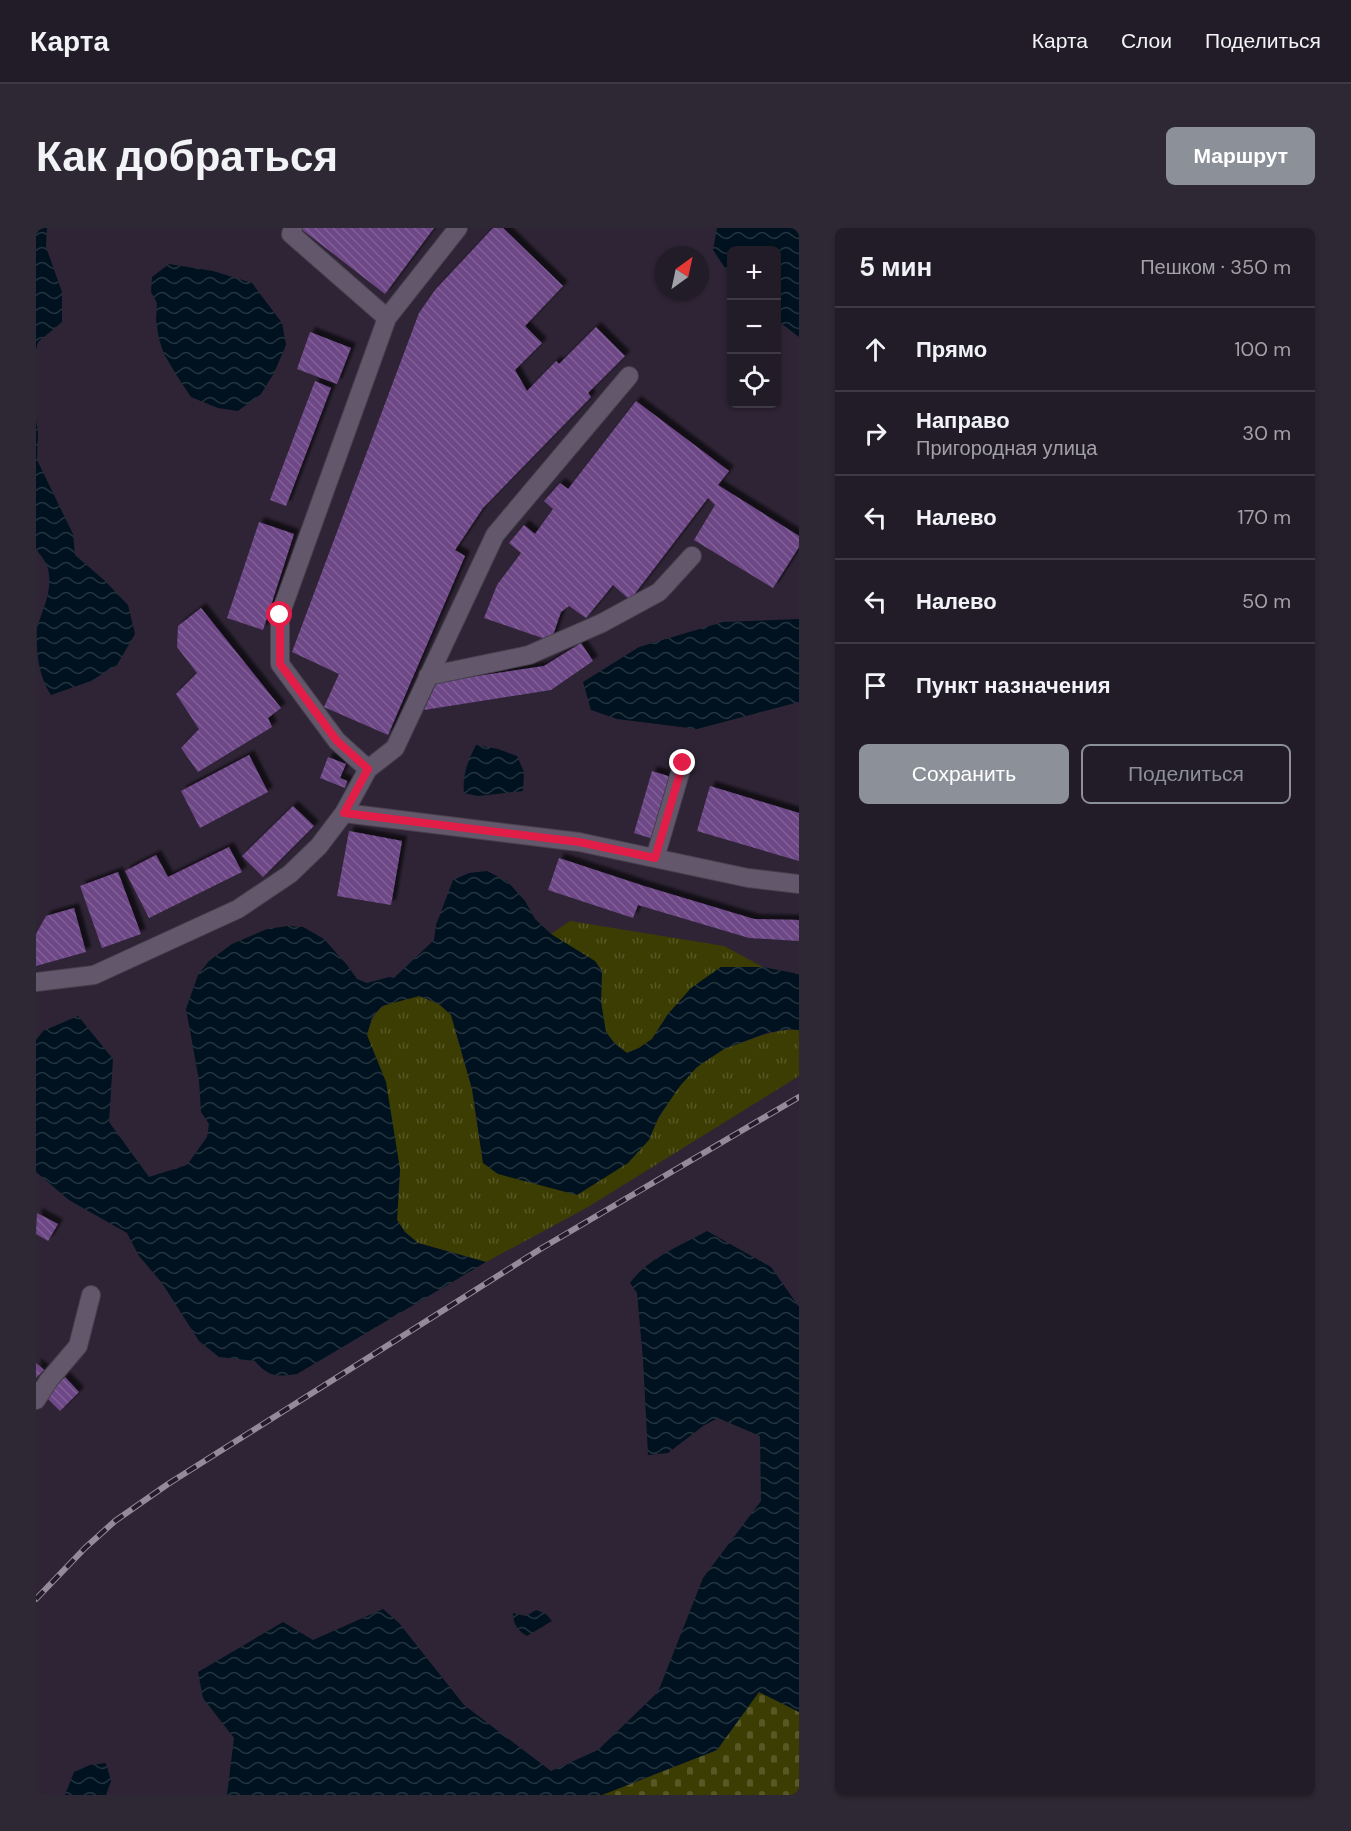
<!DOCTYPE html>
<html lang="ru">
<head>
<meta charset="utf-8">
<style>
  :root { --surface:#221b28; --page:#2e2834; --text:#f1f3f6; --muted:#a2a1a8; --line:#3f3945; --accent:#8c9099 }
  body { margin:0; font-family:"DM Sans",sans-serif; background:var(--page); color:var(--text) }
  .controls { position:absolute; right:18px; top:18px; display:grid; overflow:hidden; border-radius:9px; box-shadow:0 2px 4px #0004 }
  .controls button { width:54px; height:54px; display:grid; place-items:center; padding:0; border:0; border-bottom:2px solid var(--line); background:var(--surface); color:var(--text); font:30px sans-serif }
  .compass { position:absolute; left:619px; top:18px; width:54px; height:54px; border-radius:50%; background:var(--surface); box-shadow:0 2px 4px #0004; rotate:33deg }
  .stop { position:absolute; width:18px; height:18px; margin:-14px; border:4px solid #e11d48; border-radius:50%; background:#fff }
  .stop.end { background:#e11d48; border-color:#fff; box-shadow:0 2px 6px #0008 }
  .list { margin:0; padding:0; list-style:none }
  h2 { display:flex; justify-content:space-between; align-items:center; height:78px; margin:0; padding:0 24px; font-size:26px }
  h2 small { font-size:20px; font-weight:400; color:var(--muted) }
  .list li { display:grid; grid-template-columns:39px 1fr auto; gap:18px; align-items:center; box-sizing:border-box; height:84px; padding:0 24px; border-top:2px solid var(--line) }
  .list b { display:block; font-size:22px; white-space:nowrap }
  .list p { margin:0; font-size:20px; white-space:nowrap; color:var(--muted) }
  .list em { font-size:20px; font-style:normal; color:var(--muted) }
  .actions { display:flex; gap:12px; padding:18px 24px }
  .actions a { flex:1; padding:14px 0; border:2px solid var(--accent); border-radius:9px; text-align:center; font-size:21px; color:var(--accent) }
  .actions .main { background:var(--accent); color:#fff }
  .icon { flex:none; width:33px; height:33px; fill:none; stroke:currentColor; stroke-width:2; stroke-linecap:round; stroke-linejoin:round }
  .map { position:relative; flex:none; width:763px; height:1567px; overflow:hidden; border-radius:9px }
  header { display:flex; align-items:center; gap:36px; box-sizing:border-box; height:84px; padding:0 30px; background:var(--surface); border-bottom:2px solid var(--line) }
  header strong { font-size:28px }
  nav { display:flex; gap:33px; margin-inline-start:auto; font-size:21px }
  .intro { display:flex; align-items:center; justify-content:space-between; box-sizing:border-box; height:144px; padding:0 36px }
  h1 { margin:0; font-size:42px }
  .button { padding:15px 27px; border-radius:9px; background:var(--accent); color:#fff; font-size:21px; font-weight:700 }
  main { display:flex; gap:36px; padding:0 36px }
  aside { flex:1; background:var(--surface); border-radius:9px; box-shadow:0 2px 4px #0004 }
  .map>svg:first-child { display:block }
  .grass { fill:url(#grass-tufts) }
  .cemetery { fill:url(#cemetery-stones) }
  .water { fill:url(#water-waves) }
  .building { fill:url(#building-back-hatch); filter:url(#shadow) }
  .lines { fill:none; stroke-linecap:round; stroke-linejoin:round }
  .minor-casing { stroke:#483f4e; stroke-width:20 }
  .minor { stroke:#63586b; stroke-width:18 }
  .rail-casing { stroke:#938b99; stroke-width:6 }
  .rail { stroke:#241a2b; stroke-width:4; stroke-dasharray:11; stroke-linecap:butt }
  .route { stroke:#e11d48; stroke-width:8 }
</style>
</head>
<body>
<header>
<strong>Карта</strong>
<nav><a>Карта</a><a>Слои</a><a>Поделиться</a></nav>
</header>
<div class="intro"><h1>Как добраться</h1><a class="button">Маршрут</a></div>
<main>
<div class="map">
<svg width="763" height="1567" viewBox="0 0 763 1567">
  <defs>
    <pattern id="grass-tufts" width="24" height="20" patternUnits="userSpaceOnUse" patternTransform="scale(1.5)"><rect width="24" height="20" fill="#3c3d02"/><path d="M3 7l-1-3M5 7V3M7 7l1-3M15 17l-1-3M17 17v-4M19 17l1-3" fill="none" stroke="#575826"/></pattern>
    <pattern id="cemetery-stones" width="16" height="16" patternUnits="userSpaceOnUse" patternTransform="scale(1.5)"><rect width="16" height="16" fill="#3c3d02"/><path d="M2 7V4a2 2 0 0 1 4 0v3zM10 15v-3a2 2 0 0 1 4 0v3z" fill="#575826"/></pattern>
    <pattern id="water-waves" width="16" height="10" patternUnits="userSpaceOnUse" patternTransform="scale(1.5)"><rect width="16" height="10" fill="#00121f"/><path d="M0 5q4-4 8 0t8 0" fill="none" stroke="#24343f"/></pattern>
    <pattern id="building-back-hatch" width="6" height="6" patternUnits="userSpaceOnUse" patternTransform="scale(1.5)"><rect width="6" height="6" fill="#6d4786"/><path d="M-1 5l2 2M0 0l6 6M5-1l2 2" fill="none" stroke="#816197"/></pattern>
    <filter id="shadow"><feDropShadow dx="5" dy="-5" stdDeviation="1.5" flood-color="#0009"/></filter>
  </defs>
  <rect width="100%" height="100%" fill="#2e2435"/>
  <!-- grass -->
  <path class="grass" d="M534 693 688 718 727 739H685L632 786 616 811 603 820 591 825C584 819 575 813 571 805 564 792 565 758 566 743L515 706Z
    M383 768 403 776 415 787 436 861 447 935 613 912C627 876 652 839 688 821 695 818 703 816 710 813 727 807 744 800 763 802V848L552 979 450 1034 382 1015 369 1004 361 992 364 941 331 807C340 772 352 776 383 768Z"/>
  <!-- cemetery -->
  <path class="cemetery" d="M723 1463 763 1484V1567H566L681 1522Z"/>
  <!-- water -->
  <path class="water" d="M0 0H11L10 19 26 64V94L2 114 0 122Z
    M681 0H763V109L741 92 740 22H696L695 49 677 22Z
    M133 36 177 43 216 55 246 95 250 117 238 145 225 166 202 183 182 180 155 169 141 148 128 126 123 111 120 92 121 75 115 64 116 49Z
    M0 193 2 204 1 232 37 306 39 327 68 352 92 377 99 406 81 437 55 453 15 467C2 447 0 423 1 400 7 380 17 362 12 341 11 334 4 327 0 321Z
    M763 391V474L661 501 581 491 555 482 547 454 603 419 687 394Z
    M440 517 462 521 481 528 488 544 487 563 442 568 428 565C426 547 432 533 440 517Z
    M451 643 471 653 489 673 499 691 515 706 559 733 566 743 565 774 570 804 579 816 591 825 603 820 616 811 632 786 655 760 685 739H727L763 746V802L753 801 731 805 688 821 661 839 644 858 622 890 613 912 592 935 541 967 462 946 447 935 436 861 415 787 403 776 383 768 346 778 336 789 331 807 350 854 364 941 361 992 369 1004 382 1015 450 1034 261 1146C242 1149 232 1149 219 1133L183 1129 163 1113 126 1055 103 1028 91 1005 33 972 0 944V812L7 803 42 788 77 831 73 894 113 949 151 937 171 909 173 896 165 884 163 852 150 781 162 747 173 733 196 716 231 701 252 698 267 699 288 711 311 737 321 751 331 755 353 749 358 750 398 712 400 697 417 652 433 645Z
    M671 1003 735 1039 763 1079V1484L723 1464 681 1522 566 1567H191L198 1510 167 1470 162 1444 247 1394 277 1412 347 1381 363 1395 428 1477 515 1543 562 1522 622 1464 667 1350 725 1273 724 1208 682 1190 667 1198 632 1225 612 1227 607 1131 601 1065 594 1055C612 1030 644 1018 671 1003Z
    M500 1382 510 1386 516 1393 491 1408C482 1403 477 1396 477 1385L490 1388Z
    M70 1535 75 1553 70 1567H29L38 1544 54 1537Z"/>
  <!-- building -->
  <path class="building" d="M264 0H398L349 66Z
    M457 0H467L527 58 489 98 506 115 479 142 491 163 520 133 523 136 560 99 589 128 552 165 555 169 447 280 419 322 429 328 352 507 288 479 303 446 256 424 383 85 399 62Z
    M274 104 315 120 301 156 261 141Z
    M279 153 295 160 250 278 234 272Z
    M600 173 693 243 682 257 763 308V319L737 360 658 312 679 277 672 270 594 372 577 357 550 390 533 378 525 384 515 413 448 390 461 357 485 325 473 315 488 297 499 306 517 281 508 273 524 255 532 261Z
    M223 294 258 306 227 402 191 390Z
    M165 380 245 480 232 490 236 499 162 544 145 520 163 501 140 466 161 445 141 419 142 398Z
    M545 415 557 433 515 462 388 482 401 454 508 438Z
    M213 527 232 564 164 600 145 563Z
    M292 529 310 536 304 550 311 553 309 560 284 550Z
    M616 543 635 549 617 611 598 605Z
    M674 558 763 585V633L661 603Z
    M257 578 278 598 227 649 206 628Z
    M313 603 366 613 355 677 301 668Z
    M193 619 206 644 113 690 89 643 120 627 132 649Z
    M523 630 608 658 718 691 763 692V713L713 710 602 677 597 690 512 662Z
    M82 644 105 706 66 720 44 658Z
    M38 680 50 724 0 738V706L10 688Z
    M1 985 22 996 12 1013 0 1006Z
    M0 1135 8 1142 0 1150Z
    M29 1149 43 1164 24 1183 9 1168Z"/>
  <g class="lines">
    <!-- minor casing -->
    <g class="minor-casing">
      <path id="minor" d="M257 0 255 6 351 90
        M392 448 493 427 566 395 623 364 656 328
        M332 541 301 513 244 436V387L351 90 422 0
        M308 585 543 614 712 650 763 656
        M619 630 647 535
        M0 754 58 747 202 681 254 646 283 618 308 585 332 541 359 520 459 307 593 148
        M0 1172 13 1152 42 1118 55 1067"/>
    </g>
    <!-- minor -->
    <use href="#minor" class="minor"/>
    <!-- rail casing -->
    <g class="rail-casing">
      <path id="rail" d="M0 1371 49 1320 79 1293 132 1256 506 1020 763 869"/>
    </g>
    <!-- rail -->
    <use href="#rail" class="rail"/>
  </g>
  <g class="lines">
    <!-- route -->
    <path class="route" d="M244 387V436L301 513 332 541 308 585 543 614 619 630 647 535"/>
  </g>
</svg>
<div class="controls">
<button>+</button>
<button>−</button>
<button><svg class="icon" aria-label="locate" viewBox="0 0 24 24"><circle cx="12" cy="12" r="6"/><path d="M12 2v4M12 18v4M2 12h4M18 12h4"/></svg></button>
</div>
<svg class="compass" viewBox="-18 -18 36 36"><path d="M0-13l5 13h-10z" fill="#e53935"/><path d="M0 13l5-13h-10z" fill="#a2a1a8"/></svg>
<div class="stop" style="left:244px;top:387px"></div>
<div class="stop end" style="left:647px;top:535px"></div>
</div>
<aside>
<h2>5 мин<small>Пешком · 350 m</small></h2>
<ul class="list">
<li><svg class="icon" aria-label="ahead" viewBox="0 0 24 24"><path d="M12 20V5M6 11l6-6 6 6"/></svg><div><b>Прямо</b></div><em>100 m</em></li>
<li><svg class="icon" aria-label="right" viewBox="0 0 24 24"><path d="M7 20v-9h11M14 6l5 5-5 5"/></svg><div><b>Направо</b><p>Пригородная улица</p></div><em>30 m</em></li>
<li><svg class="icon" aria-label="left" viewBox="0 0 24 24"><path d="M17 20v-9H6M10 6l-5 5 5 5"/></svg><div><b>Налево</b></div><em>170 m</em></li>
<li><svg class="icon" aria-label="left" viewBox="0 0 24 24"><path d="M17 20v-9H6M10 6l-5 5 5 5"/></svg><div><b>Налево</b></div><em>50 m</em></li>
<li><svg class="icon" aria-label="arrive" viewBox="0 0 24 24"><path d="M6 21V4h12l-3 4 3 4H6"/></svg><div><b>Пункт назначения</b></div></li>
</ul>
<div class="actions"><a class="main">Сохранить</a><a>Поделиться</a></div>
</aside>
</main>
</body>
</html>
